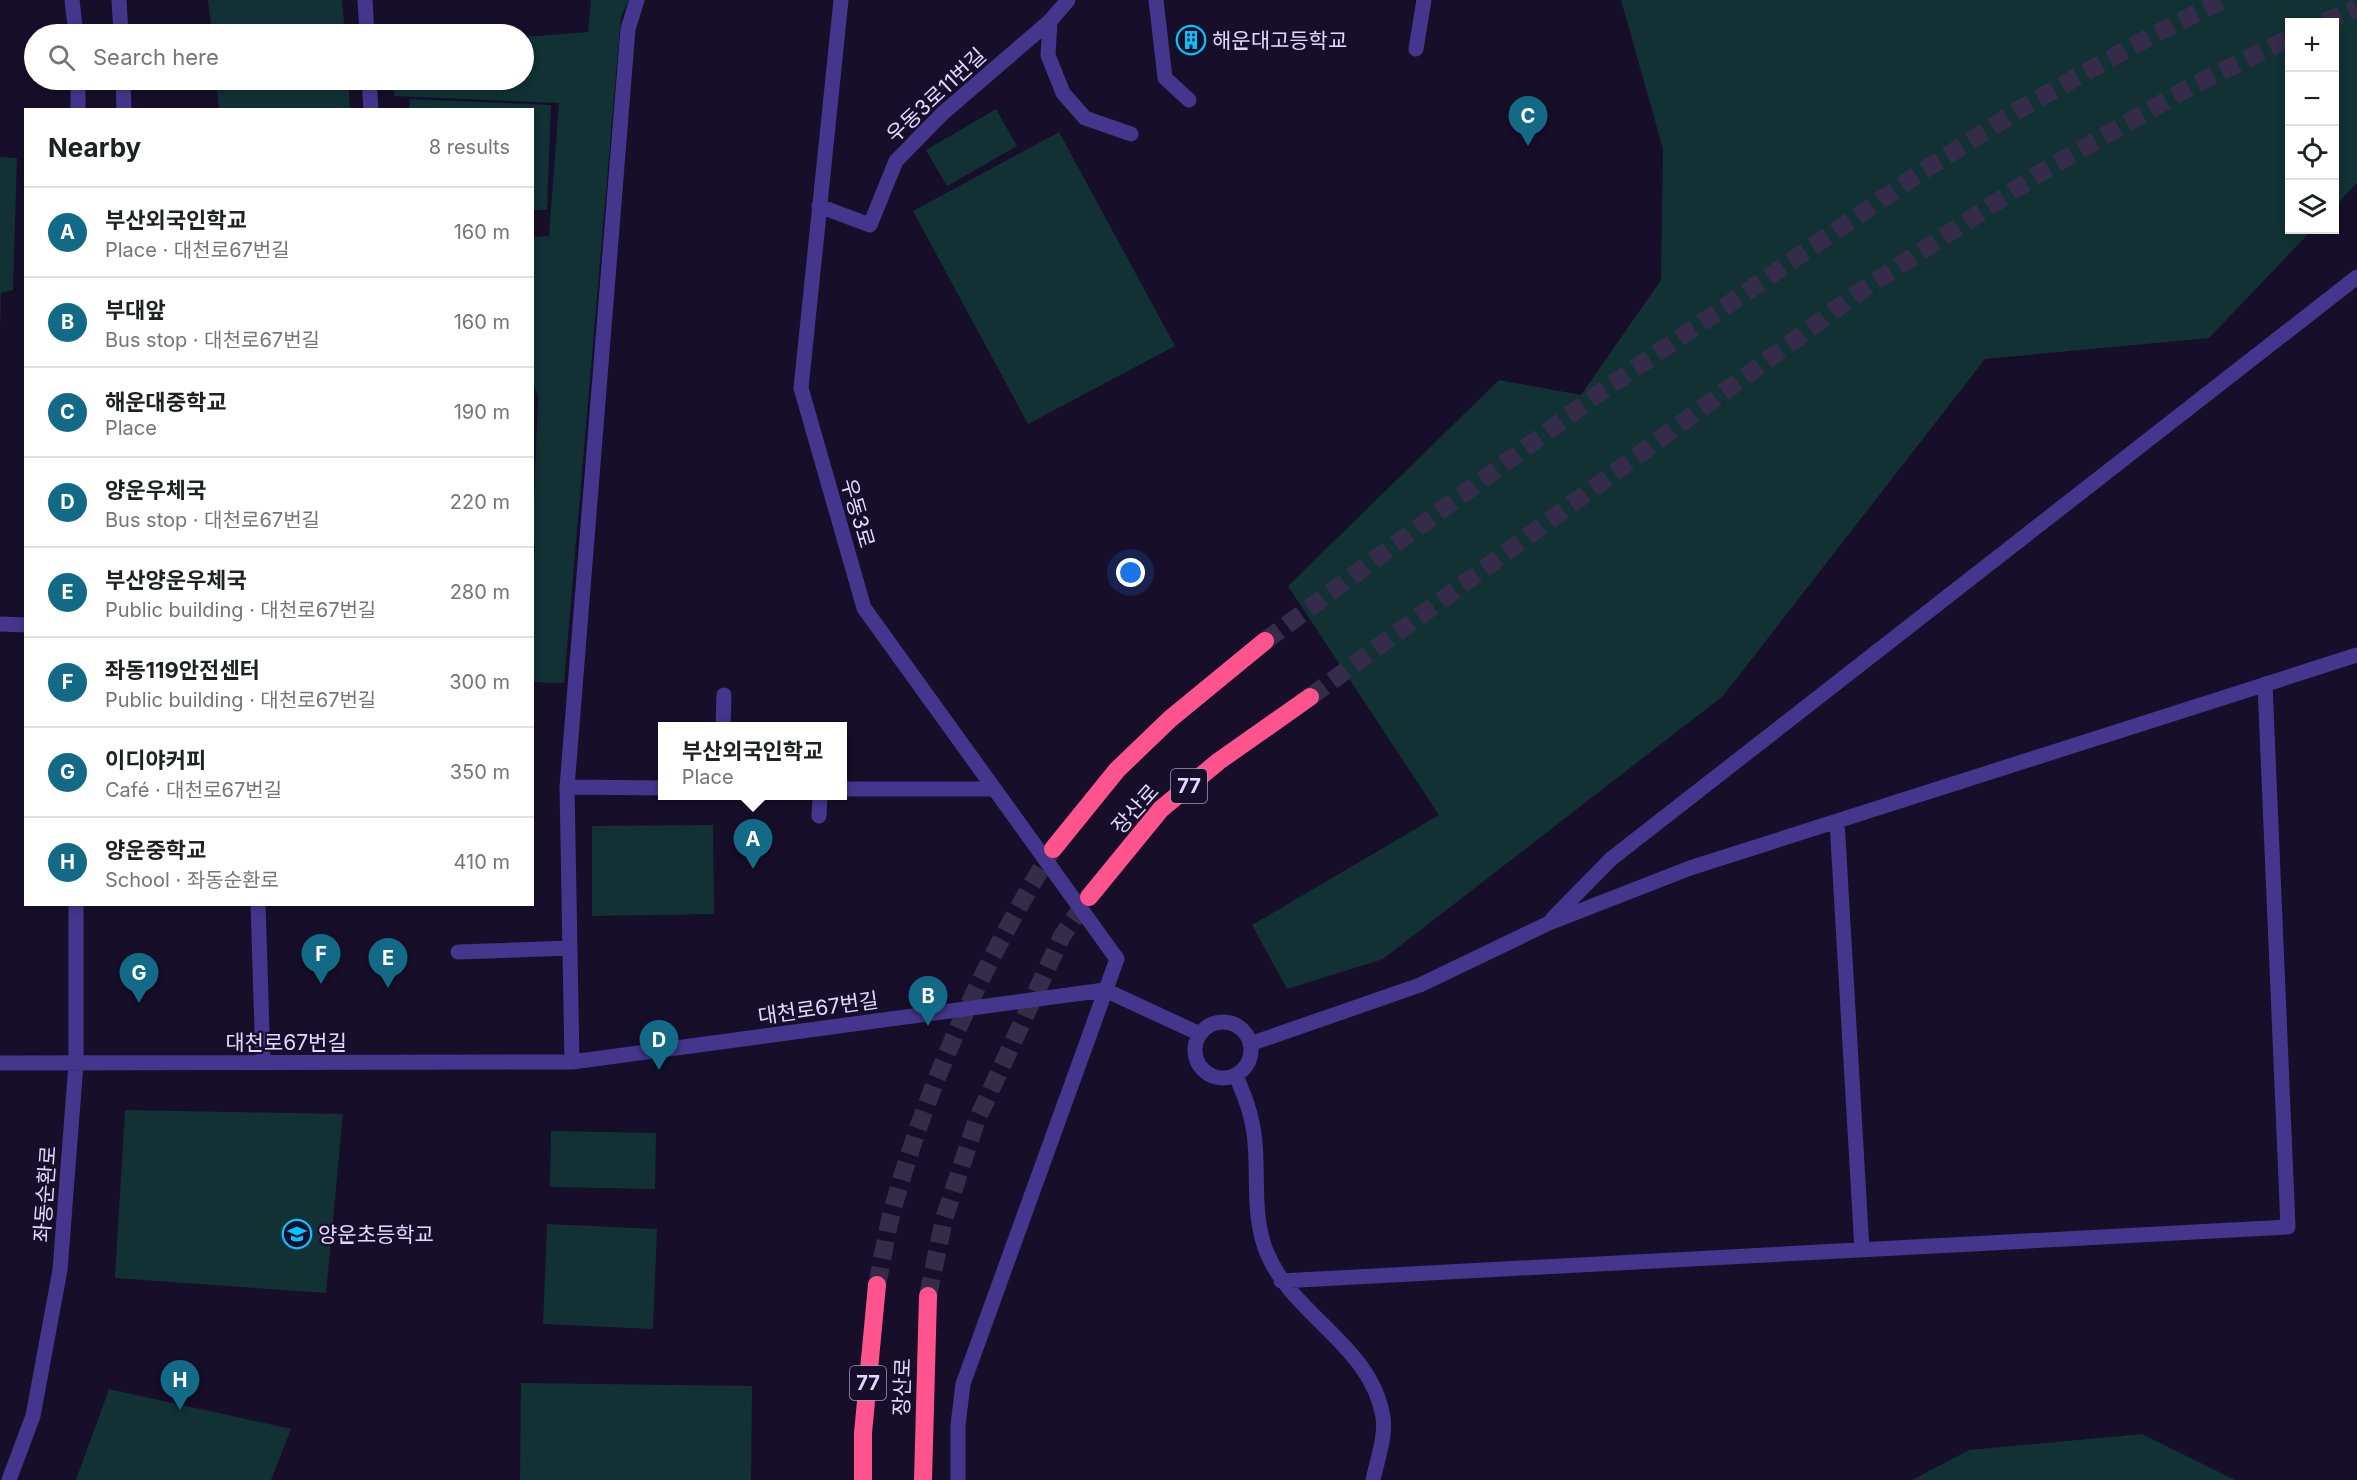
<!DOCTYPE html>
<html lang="en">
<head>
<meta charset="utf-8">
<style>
  :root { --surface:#fff; --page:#f6f6f6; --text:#202124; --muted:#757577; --line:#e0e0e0; --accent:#136a87 }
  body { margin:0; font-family:Inter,"Noto Sans KR",sans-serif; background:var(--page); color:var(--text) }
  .controls { position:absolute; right:18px; top:18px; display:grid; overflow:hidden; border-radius:0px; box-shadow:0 3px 9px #0003 }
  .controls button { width:54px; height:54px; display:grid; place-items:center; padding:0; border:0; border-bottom:2px solid var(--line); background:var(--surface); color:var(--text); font:30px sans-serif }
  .you { position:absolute; left:1131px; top:573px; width:21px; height:21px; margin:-15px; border:4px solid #fff; border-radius:50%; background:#1a73e8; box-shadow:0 0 0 9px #1a73e833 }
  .badge { display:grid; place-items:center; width:39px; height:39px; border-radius:50%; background:var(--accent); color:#fff; font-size:20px; font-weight:700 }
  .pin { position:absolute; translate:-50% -50px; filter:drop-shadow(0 2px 3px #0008) }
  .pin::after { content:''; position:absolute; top:32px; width:21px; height:18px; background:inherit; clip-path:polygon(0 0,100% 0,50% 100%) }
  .popup { position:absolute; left:658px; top:722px; width:189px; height:78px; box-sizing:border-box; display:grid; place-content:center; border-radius:0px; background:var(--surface); filter:drop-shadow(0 2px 4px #0005); font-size:20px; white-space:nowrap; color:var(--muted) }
  .popup b { font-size:22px; color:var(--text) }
  .popup::after { content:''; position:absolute; left:50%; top:100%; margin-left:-12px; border:12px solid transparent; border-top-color:var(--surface) }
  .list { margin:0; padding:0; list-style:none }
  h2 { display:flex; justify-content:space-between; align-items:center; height:78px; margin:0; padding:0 24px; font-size:26px }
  h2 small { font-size:20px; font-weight:400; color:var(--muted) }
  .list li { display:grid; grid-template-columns:39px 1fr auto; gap:18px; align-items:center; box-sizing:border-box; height:90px; padding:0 24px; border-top:2px solid var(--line) }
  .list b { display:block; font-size:22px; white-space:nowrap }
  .list p { margin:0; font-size:20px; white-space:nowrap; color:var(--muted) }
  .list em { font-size:20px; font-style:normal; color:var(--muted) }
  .icon { flex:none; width:33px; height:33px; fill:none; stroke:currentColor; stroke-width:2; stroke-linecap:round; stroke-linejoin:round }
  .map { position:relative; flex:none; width:2357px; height:1480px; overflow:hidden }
  .search { position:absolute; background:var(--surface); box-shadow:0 3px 9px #0003; left:24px; top:24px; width:510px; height:66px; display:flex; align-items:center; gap:15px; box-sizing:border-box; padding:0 21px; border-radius:33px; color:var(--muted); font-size:22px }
  .panel { position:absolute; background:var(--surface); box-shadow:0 3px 9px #0003; left:24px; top:108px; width:510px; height:798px; border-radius:0px }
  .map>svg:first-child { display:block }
  .green { fill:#113135 }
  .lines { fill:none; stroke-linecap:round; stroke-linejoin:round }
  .highway-tunnel { stroke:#352c4a; stroke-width:18; stroke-dasharray:18 9; stroke-linecap:butt }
  .minor { stroke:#45368d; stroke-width:15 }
  .highway { stroke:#ff538e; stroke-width:18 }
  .labels { text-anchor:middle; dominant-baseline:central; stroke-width:4.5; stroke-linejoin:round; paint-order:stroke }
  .shield { fill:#170e2a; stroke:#a59bbf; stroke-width:1.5 }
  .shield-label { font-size:20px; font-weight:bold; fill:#e2d8ff }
  .poi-label { font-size:21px; fill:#e2d8ff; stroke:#170e2a; text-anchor:start }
  .street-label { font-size:21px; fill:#e2d8ff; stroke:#170e2a }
</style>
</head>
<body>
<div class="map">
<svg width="2357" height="1480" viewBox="0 0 2357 1480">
  <rect width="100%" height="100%" fill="#170e2a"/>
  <!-- green -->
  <path class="green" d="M208 0H342L345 34H212Z
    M591 0H629L621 16 564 683 533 682 532 568 535 550 533 528 538 396 532 381V237L549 236 559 103 394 96 393 80H524V37L588 32Z
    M1621 0H2357V183L2335 206 2334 22H2290V230H2312L2209 338 1985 359 1723 696 1383 959 1287 989 1252 925 1439 815 1288 586 1499 380 1581 395 1661 280 1663 149Z
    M216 80H348L350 109H219Z
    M410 99 551 105 547 210H533L532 110 409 109Z
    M996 109 1017 146 947 186 926 150Z
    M1059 132 1175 346 1028 424 913 211Z
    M0 157 17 158 13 290 1 293 0 332Z
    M713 825 714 914 592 916V826Z
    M125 1110 343 1114 326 1293 115 1278Z
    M551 1131 656 1133 655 1189 550 1187Z
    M547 1224 657 1229 653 1329 543 1324Z
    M521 1383 752 1386 751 1480H520Z
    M109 1389 291 1429 271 1480H76Z
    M2142 1434 2235 1480H1912L1969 1450Z"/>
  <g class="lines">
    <!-- highway-tunnel -->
    <path class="highway-tunnel" d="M2324 22 2357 8
      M1265 641 1602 391 1920 173 2025 106 2140 42 2223 0
      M1310 697 1861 291 2045 170 2190 87 2290 38
      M877 1285C883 1257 887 1228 895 1201 930 1077 986 958 1053 849
      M928 1296 944 1219 976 1122 1062 936 1089 897"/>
    <!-- minor -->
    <path class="minor" d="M72 0 76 34
      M119 0 121 34
      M365 0 367 34
      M841 0 801 388 864 608 1117 959 963 1384 958 1425V1480
      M1156 0 1165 78 1189 100
      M1050 21 1048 55 1063 93 1085 118 1131 134
      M1416 49 1424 0
      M78 80V110
      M123 80 124 110
      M369 80 371 110
      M819 206 870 225 896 161 943 113 1050 21 1068 0
      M0 624 26 625
      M723 726 724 695
      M567 787 663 788
      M843 789H994
      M819 816 820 796
      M1837 821 1862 1250
      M258 904 263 1062
      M1553 918 1611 859 2357 277
      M458 952 570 948
      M1195 1050a28 28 0 1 1 56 0a28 28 0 1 1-56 0Z
      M1250 1044 1420 985 1549 923 1690 868 2357 655
      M572 1062 567 787 628 29 637 0
      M0 1063 572 1062 1105 990 1200 1034
      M1236 1075C1241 1089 1248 1103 1251 1118 1262 1161 1249 1210 1267 1253 1293 1316 1371 1345 1383 1417 1386 1436 1377 1461 1373 1480
      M1281 1281 2288 1227 2265 684
      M9 1480 33 1416 60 1270 76 1064V904"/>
    <!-- highway -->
    <path class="highway" d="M1053 849 1117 770 1170 719 1265 641
      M1089 897 1161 809 1219 761 1310 697
      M863 1480V1433L877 1285
      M923 1480 928 1296"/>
  </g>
  <!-- icons -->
  <defs>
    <g id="building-ring" transform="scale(1.5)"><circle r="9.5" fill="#170e2a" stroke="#04c4ff" stroke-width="1.5"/><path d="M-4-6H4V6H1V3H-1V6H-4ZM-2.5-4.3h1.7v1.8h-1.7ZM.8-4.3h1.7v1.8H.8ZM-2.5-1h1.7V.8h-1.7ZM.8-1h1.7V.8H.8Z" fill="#04c4ff"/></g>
    <g id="school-ring" transform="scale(1.5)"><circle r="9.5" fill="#170e2a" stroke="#04c4ff" stroke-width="1.5"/><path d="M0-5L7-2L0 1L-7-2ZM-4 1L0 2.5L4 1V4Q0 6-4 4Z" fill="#04c4ff"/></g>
  </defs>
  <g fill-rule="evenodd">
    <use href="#building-ring" x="1191" y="40"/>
    <use href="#school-ring" x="297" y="1234"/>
  </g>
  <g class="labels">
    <!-- shield labels -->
    <g class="shield">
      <rect x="1171" y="769" width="36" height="34" rx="4.5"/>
      <rect x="850" y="1366" width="36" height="34" rx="4.5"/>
    </g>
    <g class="shield-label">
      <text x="1189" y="786">77</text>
      <text x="868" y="1383">77</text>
    </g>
    <!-- poi labels -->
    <g class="poi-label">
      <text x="1212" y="40">해운대고등학교</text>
      <text x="318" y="1234">양운초등학교</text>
    </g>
    <!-- street labels -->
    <g class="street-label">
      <text transform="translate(936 95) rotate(-43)">우동3로11번길</text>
      <text transform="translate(858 513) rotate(74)">우동3로</text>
      <text transform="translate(1135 809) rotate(-48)">장산로</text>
      <text transform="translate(818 1008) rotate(-8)">대천로67번길</text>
      <text x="286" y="1042">대천로67번길</text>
      <text transform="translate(45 1194) rotate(-86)">좌동순환로</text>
      <text transform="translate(902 1387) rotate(-88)">장산로</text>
    </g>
  </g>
</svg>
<div class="controls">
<button>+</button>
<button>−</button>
<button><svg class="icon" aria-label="locate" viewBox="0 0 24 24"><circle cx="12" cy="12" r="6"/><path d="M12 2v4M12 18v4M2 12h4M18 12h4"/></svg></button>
<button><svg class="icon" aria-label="layers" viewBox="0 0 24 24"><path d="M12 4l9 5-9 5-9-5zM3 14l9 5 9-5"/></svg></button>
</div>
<div class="you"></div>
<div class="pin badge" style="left:753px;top:869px">A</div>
<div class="popup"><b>부산외국인학교</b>Place</div>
<div class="pin badge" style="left:928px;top:1026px">B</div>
<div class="pin badge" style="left:1528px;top:146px">C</div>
<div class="pin badge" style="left:659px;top:1070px">D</div>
<div class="pin badge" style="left:388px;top:988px">E</div>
<div class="pin badge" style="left:321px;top:984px">F</div>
<div class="pin badge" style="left:139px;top:1003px">G</div>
<div class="pin badge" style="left:180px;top:1410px">H</div>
<div class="search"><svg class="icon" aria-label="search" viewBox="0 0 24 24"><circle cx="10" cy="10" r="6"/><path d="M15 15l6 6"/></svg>Search here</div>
<section class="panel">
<h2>Nearby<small>8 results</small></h2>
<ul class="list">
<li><span class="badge">A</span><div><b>부산외국인학교</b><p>Place · 대천로67번길</p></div><em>160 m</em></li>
<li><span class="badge">B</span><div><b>부대앞</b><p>Bus stop · 대천로67번길</p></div><em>160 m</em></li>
<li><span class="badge">C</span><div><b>해운대중학교</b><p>Place</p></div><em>190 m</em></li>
<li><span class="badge">D</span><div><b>양운우체국</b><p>Bus stop · 대천로67번길</p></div><em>220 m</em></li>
<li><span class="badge">E</span><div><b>부산양운우체국</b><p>Public building · 대천로67번길</p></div><em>280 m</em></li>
<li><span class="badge">F</span><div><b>좌동119안전센터</b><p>Public building · 대천로67번길</p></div><em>300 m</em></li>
<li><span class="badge">G</span><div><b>이디야커피</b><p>Café · 대천로67번길</p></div><em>350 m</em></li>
<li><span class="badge">H</span><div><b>양운중학교</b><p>School · 좌동순환로</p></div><em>410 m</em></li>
</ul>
</section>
</div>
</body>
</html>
